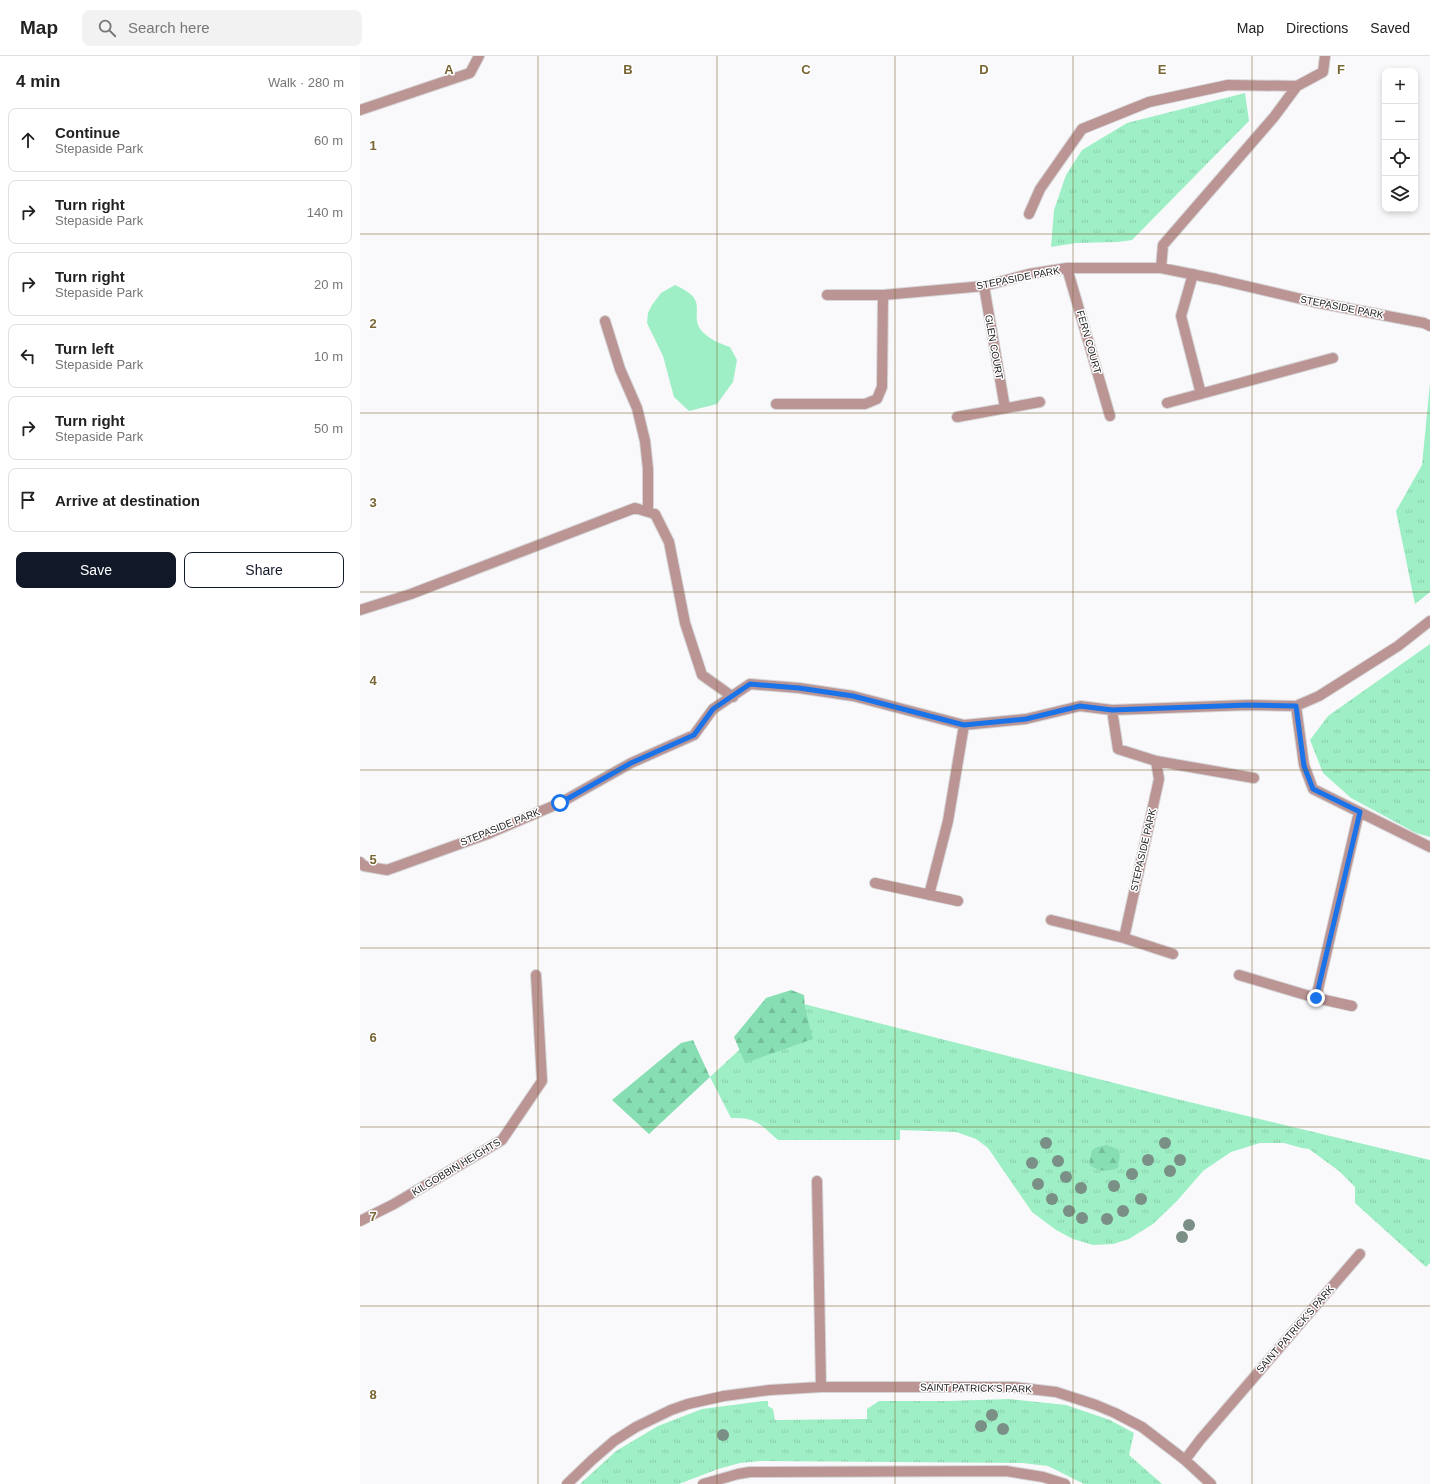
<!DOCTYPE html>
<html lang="en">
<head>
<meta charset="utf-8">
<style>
  :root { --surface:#fff; --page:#f2f2f2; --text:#222; --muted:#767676; --line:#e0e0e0; --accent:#111827 }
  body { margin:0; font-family:Arial,sans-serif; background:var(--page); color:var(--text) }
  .controls { position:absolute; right:12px; top:12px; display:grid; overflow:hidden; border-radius:8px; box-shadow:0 2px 6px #0003 }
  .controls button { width:36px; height:36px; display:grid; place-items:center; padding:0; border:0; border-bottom:1px solid var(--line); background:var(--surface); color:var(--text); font:20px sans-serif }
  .stop { position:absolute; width:12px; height:12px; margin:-9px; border:3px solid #1a73e8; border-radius:50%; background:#fff }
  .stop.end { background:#1a73e8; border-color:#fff; box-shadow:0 1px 4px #0008 }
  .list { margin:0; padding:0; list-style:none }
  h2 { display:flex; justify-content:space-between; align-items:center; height:52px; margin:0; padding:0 16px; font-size:17px }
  h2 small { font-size:13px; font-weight:400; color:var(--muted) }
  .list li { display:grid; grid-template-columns:26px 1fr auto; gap:12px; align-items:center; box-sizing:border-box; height:64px; margin:0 8px 8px; padding:0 8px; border:1px solid var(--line); border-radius:8px }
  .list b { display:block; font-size:15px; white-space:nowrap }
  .list p { margin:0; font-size:13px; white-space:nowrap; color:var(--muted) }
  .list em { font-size:13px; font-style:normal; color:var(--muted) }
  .actions { display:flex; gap:8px; padding:12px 16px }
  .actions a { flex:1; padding:9px 0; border:1px solid var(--accent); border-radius:8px; text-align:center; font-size:14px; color:var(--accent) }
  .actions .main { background:var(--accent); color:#fff }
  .icon { flex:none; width:22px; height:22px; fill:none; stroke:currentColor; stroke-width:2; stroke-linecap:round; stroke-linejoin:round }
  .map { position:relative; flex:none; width:1070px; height:1428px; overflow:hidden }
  header { display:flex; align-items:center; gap:24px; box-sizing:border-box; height:56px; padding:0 20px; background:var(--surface); border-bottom:1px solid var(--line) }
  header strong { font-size:19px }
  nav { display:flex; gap:22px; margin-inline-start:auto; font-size:14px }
  .search { width:280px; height:36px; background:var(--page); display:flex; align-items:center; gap:10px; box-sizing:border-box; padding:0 14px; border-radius:8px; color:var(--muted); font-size:15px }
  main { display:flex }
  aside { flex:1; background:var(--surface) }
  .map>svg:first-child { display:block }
  .grass { fill:url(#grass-tufts) }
  .forest { fill:url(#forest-firs) }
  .green { fill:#9fefc6 }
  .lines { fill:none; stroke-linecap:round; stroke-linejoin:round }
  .lane-casing { stroke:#d6d6d8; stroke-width:12 }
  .street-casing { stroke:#d6d6d8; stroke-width:12 }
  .lane { stroke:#bb9494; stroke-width:10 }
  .street { stroke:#bb9494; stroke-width:10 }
  .tree { fill:#7a8f86 }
  .route { stroke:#1a73e8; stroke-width:5 }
  .grid { fill:none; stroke:#786533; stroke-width:1; stroke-opacity:0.55 }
  .labels { text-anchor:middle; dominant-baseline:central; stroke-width:3; stroke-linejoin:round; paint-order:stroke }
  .street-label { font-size:10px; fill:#212122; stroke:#fff }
  .grid-label { font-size:13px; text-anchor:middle; font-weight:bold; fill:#786533; stroke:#fff; stroke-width:3; stroke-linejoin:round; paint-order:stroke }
</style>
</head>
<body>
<header>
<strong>Map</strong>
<div class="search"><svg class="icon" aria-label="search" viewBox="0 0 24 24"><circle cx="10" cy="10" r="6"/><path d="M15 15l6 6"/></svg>Search here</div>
<nav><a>Map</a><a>Directions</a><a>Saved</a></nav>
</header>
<main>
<aside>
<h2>4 min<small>Walk · 280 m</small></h2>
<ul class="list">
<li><svg class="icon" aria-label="ahead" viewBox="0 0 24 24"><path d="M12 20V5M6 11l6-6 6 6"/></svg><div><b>Continue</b><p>Stepaside Park</p></div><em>60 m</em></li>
<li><svg class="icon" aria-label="right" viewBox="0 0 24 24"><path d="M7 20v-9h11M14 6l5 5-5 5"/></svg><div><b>Turn right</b><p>Stepaside Park</p></div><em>140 m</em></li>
<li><svg class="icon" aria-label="right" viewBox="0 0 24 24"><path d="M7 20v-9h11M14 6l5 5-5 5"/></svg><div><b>Turn right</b><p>Stepaside Park</p></div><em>20 m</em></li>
<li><svg class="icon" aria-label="left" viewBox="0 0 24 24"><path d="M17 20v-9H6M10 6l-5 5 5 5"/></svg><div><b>Turn left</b><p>Stepaside Park</p></div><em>10 m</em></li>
<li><svg class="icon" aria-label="right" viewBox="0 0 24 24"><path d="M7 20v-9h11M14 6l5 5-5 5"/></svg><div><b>Turn right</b><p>Stepaside Park</p></div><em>50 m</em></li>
<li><svg class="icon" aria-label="arrive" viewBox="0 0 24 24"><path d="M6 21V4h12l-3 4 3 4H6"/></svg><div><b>Arrive at destination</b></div></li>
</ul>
<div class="actions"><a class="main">Save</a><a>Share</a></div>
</aside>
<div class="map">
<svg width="1070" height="1428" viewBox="0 0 1070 1428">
  <defs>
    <pattern id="grass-tufts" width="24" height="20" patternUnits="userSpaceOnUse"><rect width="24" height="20" fill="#9fefc6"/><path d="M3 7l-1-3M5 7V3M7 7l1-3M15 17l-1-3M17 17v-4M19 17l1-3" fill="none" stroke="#89cdaa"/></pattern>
    <pattern id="forest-firs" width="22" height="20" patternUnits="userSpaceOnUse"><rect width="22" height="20" fill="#86deb2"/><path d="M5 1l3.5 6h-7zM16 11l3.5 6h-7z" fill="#73be99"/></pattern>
  </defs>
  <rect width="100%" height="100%" fill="#f9f9fb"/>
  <!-- grass -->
  <path class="grass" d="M885 37 889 65 772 184 758 186 716 187 691 191 694 154 706 119 722 94 767 67Z
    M1070 327V536L1055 548 1036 455 1062 409Z
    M1070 588V781L1056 777 991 742 963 717 950 684 968 660Z
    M432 945 817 1043 1070 1104V1207L1066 1211 995 1147V1131L979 1115 949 1093 942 1092 924 1087H900L871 1096 843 1115 817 1145 793 1168 769 1183 753 1188 733 1189 713 1183 696 1174 672 1156 628 1092 616 1083 596 1076 540 1074V1084H418C400 1068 396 1061 371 1062L350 1021Z
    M649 1343 706 1349 750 1364 774 1377 769 1399 802 1428H724L688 1410 662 1407 401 1405 380 1407 358 1413 319 1428H220L256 1395 298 1370 342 1353 403 1345H408V1350L413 1353 415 1364 507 1363V1353L519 1345H587Z"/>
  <!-- forest -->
  <path class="forest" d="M431 934 444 939 445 952 453 983 385 1007 374 981 406 942Z
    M333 984 350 1021 289 1078 252 1044 321 987Z
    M747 1089 757 1093 760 1099 758 1112C746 1116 739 1116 729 1108L732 1094 738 1091Z"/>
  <!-- green -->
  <path class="green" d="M315 229C323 233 333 237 336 246 338 252 336 259 337 265 339 279 358 287 370 291L377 304 373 326 357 348 329 355 314 341 303 300 287 267 288 257 292 249 301 237Z"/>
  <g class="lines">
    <!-- lane casing -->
    <g class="lane-casing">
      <path id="lane" d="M707 212 750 360
        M833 218 821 260 841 338
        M624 230 645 352
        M807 347 973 302
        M416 348H505L517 343 522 331 523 239
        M597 361 680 346"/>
    </g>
    <!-- street casing -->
    <g class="street-casing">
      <path id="street" d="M0 54 110 17 119 0
        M669 158 680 133 722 73 789 46 868 29 937 30 963 16 965 0
        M801 212 803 189 914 61 937 30
        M467 239H523L624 230 669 218 707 212H801L856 223 954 246 1064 267 1070 270
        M245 265 260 313 277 352 285 385 288 413V456
        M0 554 51 538 275 452 295 458 309 486 325 567 342 619 373 641
        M936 650 944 709 953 733 1070 791
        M752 654 758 693 796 705 799 723 764 882
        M796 705 894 722
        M0 806 4 810 27 814 130 777 200 747 271 707 334 679 353 653 390 628 439 632 493 640 604 669 666 663 720 650 752 654 888 649 936 650 959 640 1038 590 1070 565
        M515 827 598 845
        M569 839 588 765 604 669
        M691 864 764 882 813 898
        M879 919 956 942 992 950
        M956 942 999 756
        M457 1125 461 1331
        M0 1165 34 1148 142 1084 182 1025 176 919
        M825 1404 840 1384 1000 1198
        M207 1428 232 1404 254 1385 276 1371 311 1354 328 1348 364 1340 410 1334 461 1331H653L696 1336 736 1349 755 1357 782 1371 825 1404 851 1428
        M343 1428 378 1418 390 1416 646 1415 683 1421 705 1428"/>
    </g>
    <!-- lane -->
    <use href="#lane" class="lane"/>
    <!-- street -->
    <use href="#street" class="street"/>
  </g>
  <!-- trees -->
  <g class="tree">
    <circle cx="686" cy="1087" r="6"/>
    <circle cx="805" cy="1087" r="6"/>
    <circle cx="788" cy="1104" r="6"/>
    <circle cx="820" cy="1104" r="6"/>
    <circle cx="698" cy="1105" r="6"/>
    <circle cx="672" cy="1107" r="6"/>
    <circle cx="810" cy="1115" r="6"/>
    <circle cx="772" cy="1118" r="6"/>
    <circle cx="706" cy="1121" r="6"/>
    <circle cx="678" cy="1128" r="6"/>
    <circle cx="754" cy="1130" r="6"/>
    <circle cx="721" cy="1132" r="6"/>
    <circle cx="692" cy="1143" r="6"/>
    <circle cx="781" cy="1143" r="6"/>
    <circle cx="709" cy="1155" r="6"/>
    <circle cx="763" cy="1155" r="6"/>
    <circle cx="722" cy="1162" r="6"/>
    <circle cx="747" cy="1163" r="6"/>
    <circle cx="829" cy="1169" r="6"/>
    <circle cx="822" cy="1181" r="6"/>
    <circle cx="632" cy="1359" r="6"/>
    <circle cx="621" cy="1370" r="6"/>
    <circle cx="643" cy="1373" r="6"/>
    <circle cx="363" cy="1379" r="6"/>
  </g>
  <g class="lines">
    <!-- route -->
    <path class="route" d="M200 747 271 707 334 679 353 653 390 628 439 632 493 640 604 669 666 663 720 650 752 654 888 649 936 650 944 710 953 733 1000 756 956 942"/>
  </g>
  <!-- grid -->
  <path class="grid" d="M178 0V1428M357 0V1428M535 0V1428M713 0V1428M892 0V1428M0 178H1070M0 357H1070M0 536H1070M0 714H1070M0 892H1070M0 1071H1070M0 1250H1070"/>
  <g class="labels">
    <!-- street labels -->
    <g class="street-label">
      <text transform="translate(658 222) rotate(-11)">STEPASIDE PARK</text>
      <text transform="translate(982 251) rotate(11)">STEPASIDE PARK</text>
      <text transform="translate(729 286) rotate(74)">FERN COURT</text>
      <text transform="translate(634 291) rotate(80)">GLEN COURT</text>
      <text transform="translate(140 771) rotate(-22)">STEPASIDE PARK</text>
      <text transform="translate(783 794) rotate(-77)">STEPASIDE PARK</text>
      <text transform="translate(96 1111) rotate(-31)">KILGOBBIN HEIGHTS</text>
      <text transform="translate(935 1273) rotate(-49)">SAINT PATRICK'S PARK</text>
      <text transform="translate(616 1332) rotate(1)">SAINT PATRICK'S PARK</text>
    </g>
  </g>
  <g class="grid-label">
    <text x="89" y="18">A</text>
    <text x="268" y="18">B</text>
    <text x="446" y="18">C</text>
    <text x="624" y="18">D</text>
    <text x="802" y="18">E</text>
    <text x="981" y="18">F</text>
    <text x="13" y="94">1</text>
    <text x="13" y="272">2</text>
    <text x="13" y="451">3</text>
    <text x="13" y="629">4</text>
    <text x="13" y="808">5</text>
    <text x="13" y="986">6</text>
    <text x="13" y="1165">7</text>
    <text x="13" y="1343">8</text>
  </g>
</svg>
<div class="controls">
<button>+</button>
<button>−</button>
<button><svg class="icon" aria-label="locate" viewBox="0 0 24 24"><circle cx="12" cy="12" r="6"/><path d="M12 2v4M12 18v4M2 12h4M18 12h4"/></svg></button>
<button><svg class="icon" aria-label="layers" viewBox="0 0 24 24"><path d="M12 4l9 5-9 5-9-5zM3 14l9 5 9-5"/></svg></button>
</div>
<div class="stop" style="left:200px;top:747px"></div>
<div class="stop end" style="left:956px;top:942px"></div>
</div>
</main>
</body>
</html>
